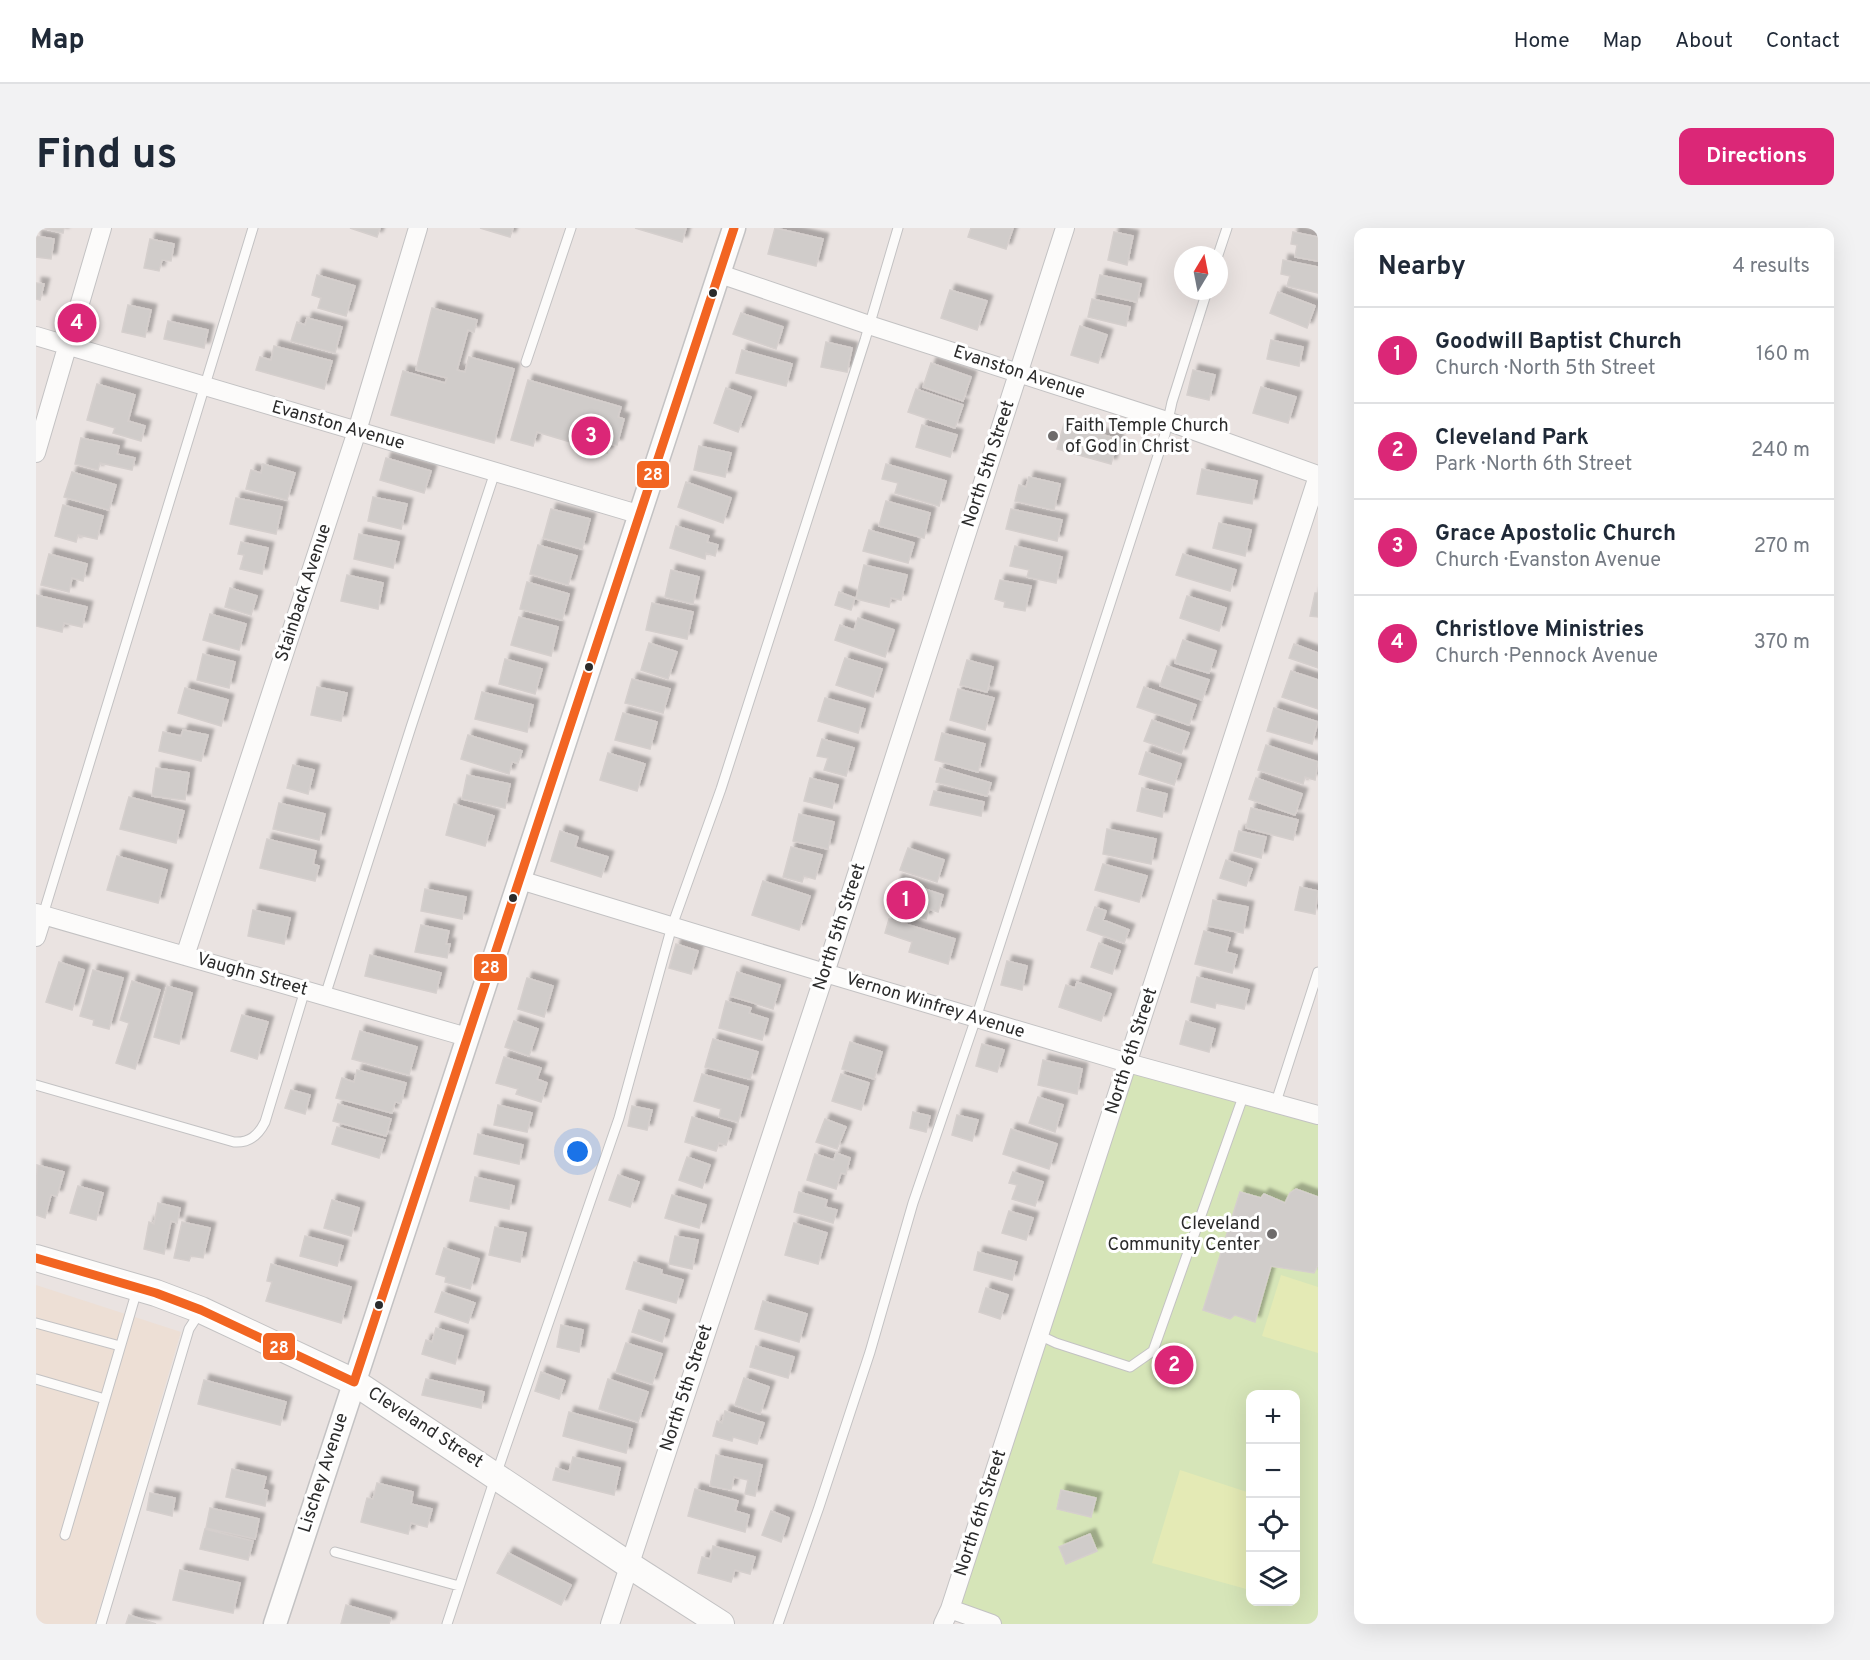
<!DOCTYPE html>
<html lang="en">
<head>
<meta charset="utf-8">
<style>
  :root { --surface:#fff; --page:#f2f2f3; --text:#1f2937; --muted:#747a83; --line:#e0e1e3; --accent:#db2777 }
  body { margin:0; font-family:Overpass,sans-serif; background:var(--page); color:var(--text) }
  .controls { position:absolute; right:18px; bottom:18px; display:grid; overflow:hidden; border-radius:12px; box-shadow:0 6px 24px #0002 }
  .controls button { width:54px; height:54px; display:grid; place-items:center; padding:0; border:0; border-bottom:2px solid var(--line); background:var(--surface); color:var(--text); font:30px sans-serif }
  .compass { position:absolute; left:1138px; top:18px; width:54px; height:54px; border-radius:50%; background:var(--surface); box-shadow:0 6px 24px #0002; rotate:10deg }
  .you { position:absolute; left:542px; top:924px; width:21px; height:21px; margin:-15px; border:4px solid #fff; border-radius:50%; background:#1a73e8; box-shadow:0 0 0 9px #1a73e833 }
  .badge { display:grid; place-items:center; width:39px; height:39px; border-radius:50%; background:var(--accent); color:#fff; font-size:20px; font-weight:700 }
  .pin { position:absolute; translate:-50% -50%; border:3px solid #fff; box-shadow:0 2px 6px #0006 }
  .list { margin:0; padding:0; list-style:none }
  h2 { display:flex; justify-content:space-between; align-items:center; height:78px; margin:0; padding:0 24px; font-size:26px }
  h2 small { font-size:20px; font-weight:400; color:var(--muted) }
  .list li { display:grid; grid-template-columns:39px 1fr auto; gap:18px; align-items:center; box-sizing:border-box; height:96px; padding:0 24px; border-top:2px solid var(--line) }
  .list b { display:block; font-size:22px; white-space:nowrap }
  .list p { margin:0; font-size:20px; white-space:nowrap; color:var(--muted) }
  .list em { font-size:20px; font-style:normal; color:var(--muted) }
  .icon { flex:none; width:33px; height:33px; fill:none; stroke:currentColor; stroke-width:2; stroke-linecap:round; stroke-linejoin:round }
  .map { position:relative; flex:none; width:1282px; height:1396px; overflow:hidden; border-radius:12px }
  header { display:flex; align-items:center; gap:36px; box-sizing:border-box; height:84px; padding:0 30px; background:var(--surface); border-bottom:2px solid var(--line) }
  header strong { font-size:28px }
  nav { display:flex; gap:33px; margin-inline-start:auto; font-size:21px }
  .intro { display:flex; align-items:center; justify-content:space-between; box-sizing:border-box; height:144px; padding:0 36px }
  h1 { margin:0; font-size:42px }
  .button { padding:15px 27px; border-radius:12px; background:var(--accent); color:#fff; font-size:21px; font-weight:700 }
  main { display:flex; gap:36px; padding:0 36px }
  aside { flex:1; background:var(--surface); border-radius:12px; box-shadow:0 6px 24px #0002 }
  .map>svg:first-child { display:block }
  .education { fill:#eddfd5 }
  .green { fill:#d6e5b8; fill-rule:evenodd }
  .pitch { fill:#e4eab5 }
  .building { fill:#d0ccca; stroke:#d5cfcd; stroke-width:1.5; filter:url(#shadow) }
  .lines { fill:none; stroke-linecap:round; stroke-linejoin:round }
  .service-casing { stroke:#c3c2c3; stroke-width:11 }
  .minor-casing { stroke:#c3c2c3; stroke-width:20 }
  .tertiary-casing { stroke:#c3c2c3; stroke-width:25 }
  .secondary-casing { stroke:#c3c2c3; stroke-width:28 }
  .service { stroke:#fcfbfa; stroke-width:9 }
  .minor { stroke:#fcfbfa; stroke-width:18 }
  .tertiary { stroke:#fcfbfa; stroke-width:22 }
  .secondary { stroke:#fcfbfa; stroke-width:26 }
  .bus-1-casing { stroke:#fff; stroke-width:14 }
  .bus-1 { stroke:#f26522; stroke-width:9 }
  .bus-dot { fill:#2b2b2b; stroke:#fff; stroke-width:2 }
  .poi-dot { fill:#6e6b6b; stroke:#fff; stroke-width:2 }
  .labels { text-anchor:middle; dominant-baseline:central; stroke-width:6; stroke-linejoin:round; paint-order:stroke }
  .street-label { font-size:18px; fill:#2b2b2b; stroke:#fff }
  .poi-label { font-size:18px; fill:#2b2b2b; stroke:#fff; text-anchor:start }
  .line-badge { stroke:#fff; stroke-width:2 }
  .badge-label { font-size:16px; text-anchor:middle; font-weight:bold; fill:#fff }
</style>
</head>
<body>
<header>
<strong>Map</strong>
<nav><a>Home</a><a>Map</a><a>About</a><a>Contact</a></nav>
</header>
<div class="intro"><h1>Find us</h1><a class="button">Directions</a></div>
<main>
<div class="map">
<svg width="1282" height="1396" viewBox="0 0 1282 1396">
  <defs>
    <filter id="shadow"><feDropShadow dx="5.5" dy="-5.5" stdDeviation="1.5" flood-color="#0004"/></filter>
  </defs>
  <rect width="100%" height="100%" fill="#eae3e1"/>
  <!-- education -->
  <path class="education" d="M0 1057 145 1104 59 1396H0Z"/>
  <!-- green -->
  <path class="green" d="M1092 835 1282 888V1396H956L914 1381ZM1214 1166H1260V1374H1214Z"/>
  <!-- pitch -->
  <path class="pitch" d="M1245 1047 1282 1059V1125L1226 1108Z
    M1144 1242 1214 1265V1362L1116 1335Z"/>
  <!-- building -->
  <path class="building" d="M6 0H28L27 5Z
    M314 0H344L341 9Z
    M444 0H477L474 9Z
    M599 0H650L646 14Z
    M739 0 787 11 780 38 732 26Z
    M935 0H977L970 21 932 9Z
    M1078 4 1097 8 1091 37 1072 32Z
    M1257 4 1282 9V33L1259 29 1261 17 1255 16Z
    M0 8 18 11 15 31 0 29Z
    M114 11 138 16 135 33 126 32 123 43 108 40Z
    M1247 32 1282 39V65L1251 58 1254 48 1245 46Z
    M281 47 319 58 310 88 282 80 285 70 276 67Z
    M1064 47 1105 56 1101 74 1060 65Z
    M0 55 8 56 4 72 0 71Z
    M914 62 951 73 941 102 905 90Z
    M1242 64 1279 78 1271 100 1234 85Z
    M1056 71 1094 79 1090 98 1052 89Z
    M92 77 115 82 109 109 86 104Z
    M396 80 441 92 438 104 432 102 421 142 429 144 433 129 478 141 458 215 355 187 367 143 409 155 411 150 380 142Z
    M705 85 747 99 740 121 697 106Z
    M271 90 306 99 299 125 255 113 261 94 269 97Z
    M132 93 172 102 168 120 128 111Z
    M1044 98 1071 107 1062 135 1035 127Z
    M1235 112 1267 119 1263 138 1231 131Z
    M790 114 816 120 811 144 785 139Z
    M238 118 296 133 288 161 220 142 224 129 235 132Z
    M706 122 756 136 750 158 700 145Z
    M895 135 935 149 927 173 887 159Z
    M1157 142 1179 147 1173 172 1151 167Z
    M492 152 585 179 582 189 588 191 581 217 574 216 571 225 501 204 497 218 475 212Z
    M61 156 99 167 92 193 109 198 105 213 77 205 79 200 51 192Z
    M1225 159 1260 169 1252 195 1217 185Z
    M690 160 715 169 702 204 678 195Z
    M880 161 927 177 919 200 872 184Z
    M1028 196 1082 211 1075 236 1021 221Z
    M886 197 921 207 914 229 880 219Z
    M45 210 83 218 81 226 99 230 96 242 64 235 62 242 39 236Z
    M663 218 695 225 689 249 658 242Z
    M350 230 395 243 388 265 344 252Z
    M227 236 259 245 251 272 210 261 215 242 225 245Z
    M850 236 910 253 903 278 859 265 862 255 846 251Z
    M1166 241 1221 253 1216 276 1161 266Z
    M36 244 80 257 73 282 28 269Z
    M993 249 1024 256 1018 282 979 273 983 257 990 259Z
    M650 254 695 270 687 295 642 279Z
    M337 269 371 276 365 301 332 293Z
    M200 270 246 279 240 306 194 296Z
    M850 273 894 285 888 310 843 298Z
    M27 277 67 288 61 311 42 307 40 314 19 308Z
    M515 281 554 291 546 321 507 310Z
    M975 281 1026 292 1021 313 970 301Z
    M1183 295 1215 302 1209 328 1177 320Z
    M640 298 673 308 671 314 682 317 679 328 670 325 669 331 634 320Z
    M833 302 878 315 872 335 827 323Z
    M323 306 363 314 357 340 318 331Z
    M205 314 232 320 226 346 204 341 208 327 202 326Z
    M502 317 541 328 532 357 494 346Z
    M979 318 1026 329 1020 355 991 349 993 342 974 338Z
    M13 326 51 336 47 353 36 350 33 364 5 357Z
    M1147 326 1200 342 1194 363 1140 347Z
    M828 337 871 347 865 372 855 370 853 379 820 371Z
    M635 342 663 349 657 376 629 369Z
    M311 347 347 355 342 381 305 373Z
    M964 352 995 358 989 383 968 379 969 374 959 371Z
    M491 354 533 366 526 392 484 381Z
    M194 360 221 368 215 387 189 379Z
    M803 364 819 370 815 382 799 377Z
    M1279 365H1282V389L1274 388Z
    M0 367 51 379 46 399 28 395 26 404 0 398Z
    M1151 368 1190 380 1183 403 1144 390Z
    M616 375 657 384 651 411 610 402Z
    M174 386 210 396 203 422 167 412Z
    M483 389 522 399 515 428 475 417Z
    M822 390 858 402 849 429 799 412 804 397 818 402Z
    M1147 412 1180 423 1173 445 1139 435Z
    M613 415 641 424 632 451 605 442Z
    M1258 416 1282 425V440L1253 430Z
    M167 426 199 434 193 460 161 452Z
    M809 430 846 441 837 469 800 457Z
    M469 431 506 441 499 466 463 456Z
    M931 432 957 439 951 464 924 457Z
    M1131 438 1173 452 1166 472 1124 458Z
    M1255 443 1282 452V481L1246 469Z
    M596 451 634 461 627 485 589 475Z
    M281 459 311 465 305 493 275 487Z
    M1108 459 1160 477 1153 497 1101 479Z
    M149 460 192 472 185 498 142 485Z
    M922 461 958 470 949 502 914 492Z
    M446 464 497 477 491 504 439 491Z
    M789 470 829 481 822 505 782 493Z
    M1238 480 1282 494 1276 516 1231 503Z
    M587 485 621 494 614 521 579 512Z
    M1116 492 1153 505 1145 526 1108 513Z
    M147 502 172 507 165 533 123 523 127 504 145 508Z
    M906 505 949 516 942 544 899 532Z
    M432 507 486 523 482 535 476 534 473 546 425 531Z
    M786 511 818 520 810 548 788 542 792 530 781 528Z
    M1230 517 1282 534 1279 552 1269 549 1267 556 1222 542Z
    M1110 524 1145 536 1138 557 1103 546Z
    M572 525 609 536 601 563 564 552Z
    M257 537 278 542 272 566 251 560Z
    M120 540 153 545 149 572 116 568Z
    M904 540 955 555 951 568 900 554Z
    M431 547 474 556 469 580 426 571Z
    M774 550 802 557 796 580 768 573Z
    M1220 550 1266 566 1259 587 1213 571Z
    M1106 560 1131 566 1126 589 1101 583Z
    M898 563 948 574 945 588 894 577Z
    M93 569 148 583 140 615 84 601Z
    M243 575 289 586 283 612 237 601Z
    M418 576 458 588 449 618 410 607Z
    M1215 580 1262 592 1257 612 1210 600Z
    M763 586 798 594 792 621 757 613Z
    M1071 601 1120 611 1115 636 1067 626Z
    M524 603 542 609 539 619 572 629 565 649 515 633Z
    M1203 603 1230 609 1225 630 1198 623Z
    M231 611 280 623 277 636 283 638 279 653 224 640Z
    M755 619 786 627 779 651 768 648 766 654 747 649Z
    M872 620 908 632 901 654 864 642Z
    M81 628 131 642 122 675 71 662Z
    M1190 632 1216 641 1210 658 1184 650Z
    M1067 636 1111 648 1103 674 1059 662Z
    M861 652 907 667 902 684 893 681 890 691 852 678Z
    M727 653 774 668 763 702 716 687Z
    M1264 659 1282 663 1279 686 1259 682Z
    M389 661 430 669 426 691 385 683Z
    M1177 672 1212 679 1207 705 1172 698Z
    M1059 679 1070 683 1067 692 1093 702 1088 715 1051 702Z
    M217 682 254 690 248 716 212 708Z
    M853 691 919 711 912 736 873 724 876 714 849 705Z
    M385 697 413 703 410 716H414L411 730 379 724Z
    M1168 703 1194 710 1190 724 1201 727 1196 745 1159 736Z
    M1063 715 1084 723 1076 746 1055 739Z
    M640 716 662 723 655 746 633 740Z
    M334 727 405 745 400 765 329 748Z
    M971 733 991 738 986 762 965 757Z
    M23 734 48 742 36 782 10 774Z
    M57 742 87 750 73 801 57 797 58 792 44 788Z
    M701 744 744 757 737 781 694 768Z
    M1161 749 1213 762 1208 781 1180 775 1179 780 1155 774Z
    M491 750 517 758 508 789 482 781Z
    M96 753 124 762 99 841 80 835 93 795 84 792Z
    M1041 754 1075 766 1065 793 1023 779 1030 757 1039 760Z
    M131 758 156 765 143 816 118 809Z
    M690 773 715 780 713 785 732 791 726 812 683 800Z
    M206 787 232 794 221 831 195 823Z
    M478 793 502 801 493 828 469 819Z
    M1150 793 1179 801 1173 824 1144 816Z
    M324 803 381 819 373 847 316 831Z
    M677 811 722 824 714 851 669 839Z
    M814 814 846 824 838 851 806 841Z
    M946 816 968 822 961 844 940 838Z
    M468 829 505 840 501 851 511 855 505 874 480 866 482 861 460 855Z
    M1007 832 1046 841 1041 866 1002 857Z
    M321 842 370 855 365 875 359 874 356 885 300 870 306 850 318 854Z
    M666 846 712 859 702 894 683 889 685 881 658 873Z
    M805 846 833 855 825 882 796 873Z
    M255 862 274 867 269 886 249 880Z
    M1002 869 1027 877 1019 904 993 895Z
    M302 876 355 891 350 908 297 893Z
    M462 877 496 885 491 904 458 897Z
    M596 878 616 882 611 902 592 898Z
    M877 884 894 888 890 904 874 900Z
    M921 887 942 892 936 913 916 907Z
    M656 889 695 901 690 917 683 915 680 923 649 914Z
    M789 891 810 899 801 921 780 914Z
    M301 899 349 912 343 930 296 916Z
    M975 901 1021 916 1013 941 967 926Z
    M442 906 487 917 483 936 438 926Z
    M800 925 814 930 810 946 805 945 800 961 771 952 779 926 798 932Z
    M651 929 674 937 666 960 643 952Z
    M1 937 28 944 21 968 15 967 9 990 0 987Z
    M977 944 1007 954 999 978 976 971 981 957 973 955Z
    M582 947 603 954 594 979 573 972Z
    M439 949 478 958 473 981 434 973Z
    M42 958 67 965 60 992 34 985Z
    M1260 961 1282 969V1037L1278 1045 1235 1038 1219 1094 1199 1087 1194 1091 1167 1082 1204 964 1225 970 1228 966 1249 975 1254 965Z
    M763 964 791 972 789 979 801 982 797 995 758 984Z
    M636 967 670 977 663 1000 629 990Z
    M296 972 323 980 315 1008 288 1000Z
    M122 975 144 980 141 995 135 993 128 1026 108 1021 113 994 118 996Z
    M973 983 997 990 990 1012 966 1005Z
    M146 994 174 1000 167 1030 155 1028 153 1033 138 1030Z
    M758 995 791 1005 782 1036 749 1027Z
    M459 999 490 1005 484 1034 453 1027Z
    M269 1008 307 1018 301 1038 264 1028Z
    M639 1008 662 1012 656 1041 633 1036Z
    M408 1020 443 1031 434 1061 409 1054 410 1049 400 1046Z
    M942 1024 981 1034 976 1052 938 1042Z
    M598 1034 626 1042 625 1046 647 1052 640 1075 590 1061Z
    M235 1036 315 1059 305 1095 230 1073 236 1054 231 1053Z
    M950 1060 972 1067 964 1091 943 1084Z
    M406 1064 439 1075 432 1095 399 1084Z
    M727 1073 771 1086 763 1114 719 1101Z
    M603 1082 633 1092 626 1114 596 1104Z
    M525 1097 547 1102 543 1124 521 1119Z
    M400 1100 427 1108 419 1136 386 1126 390 1112 396 1114Z
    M590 1115 626 1126 616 1156 580 1144Z
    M720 1118 758 1129 752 1150 714 1139Z
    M505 1144 529 1153 523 1171 499 1163Z
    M708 1150 733 1159 724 1186 699 1177Z
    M390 1151 448 1164 445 1180 386 1167Z
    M572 1151 612 1164 602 1194 563 1181Z
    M168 1152 250 1174 244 1197 162 1176Z
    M689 1183 728 1195 721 1216 697 1209 696 1213 677 1208 681 1193 686 1195Z
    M533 1184 596 1201 590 1225 527 1208Z
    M680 1227 726 1237 719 1268 709 1266 712 1252 698 1249 695 1262 674 1258Z
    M537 1229 584 1240 578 1267 517 1252 520 1240 533 1244Z
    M196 1241 230 1249 227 1261 232 1263 229 1278 190 1269Z
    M341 1255 377 1264 375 1276 396 1281 391 1299 375 1295 372 1306 325 1294 331 1270 337 1271Z
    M659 1261 702 1273 699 1283 713 1287 709 1304 652 1288Z
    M1025 1262 1060 1270 1055 1289 1021 1281Z
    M114 1265 139 1270 136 1288 111 1282Z
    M174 1280 223 1291 219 1311 170 1300Z
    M735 1283 753 1290 745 1314 726 1307Z
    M169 1301 217 1313 212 1332 164 1321Z
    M1054 1306 1061 1323 1030 1336 1023 1319Z
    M677 1318 719 1329 714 1346 699 1342 695 1354 662 1345 666 1329 674 1331Z
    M472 1325 535 1357 525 1377 461 1345Z
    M144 1342 204 1355 197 1385 137 1372Z
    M310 1377 355 1390 353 1396H305Z
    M93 1387 120 1396H90Z"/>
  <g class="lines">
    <!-- service casing -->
    <g class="service-casing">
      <path id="service" d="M1182 27 1191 0
        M490 134 535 0
        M7 687 217 0
        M289 768 375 499 459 244
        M0 857 198 914C213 915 222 908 229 894L269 762
        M1240 874 1282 744
        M0 1095 84 1118
        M1003 1107 1020 1115 1094 1139 1117 1123 1208 866
        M0 1151 69 1171 101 1062
        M29 1307 69 1171
        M299 1324 423 1358
        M65 1396 153 1101 164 1084
        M411 1396 460 1247 583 890 636 698 685 561 829 112 862 0
        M742 1396 783 1279 834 1124 877 975 940 790 1129 206 1136 174 1171 63"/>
    </g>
    <!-- minor casing -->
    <g class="minor-casing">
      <path id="minor" d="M684 46 833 97 1131 193 1282 247
        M0 108 605 287
        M0 225 66 0
        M484 652 789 745 1092 835 1282 887
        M0 685 431 809
        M0 709 7 687
        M149 728 321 203 382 0
        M914 1381 956 1396
        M574 1396 789 745 1029 0
        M907 1396 914 1381 1282 248"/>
    </g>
    <!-- tertiary casing -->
    <g class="tertiary-casing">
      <path id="tertiary" d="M239 1396 698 0"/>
    </g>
    <!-- secondary casing -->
    <g class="secondary-casing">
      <path id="secondary" d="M0 1030 120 1065 165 1082 318 1154 593 1337 685 1396"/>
    </g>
    <!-- service -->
    <use href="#service" class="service"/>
    <!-- minor -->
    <use href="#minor" class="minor"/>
    <!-- tertiary -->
    <use href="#tertiary" class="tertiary"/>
    <!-- secondary -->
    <use href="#secondary" class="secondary"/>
    <!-- bus-1 casing -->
    <g class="bus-1-casing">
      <path id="bus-1" d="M0 1030 120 1065 165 1082 318 1154 698 0"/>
    </g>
    <!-- bus-1 -->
    <use href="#bus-1" class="bus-1"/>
  </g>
  <!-- markers -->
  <g class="bus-dot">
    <circle cx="677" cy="65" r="5"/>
    <circle cx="553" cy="439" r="5"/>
    <circle cx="477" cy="670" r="5"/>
    <circle cx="343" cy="1077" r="5"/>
  </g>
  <g class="poi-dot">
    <circle cx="1017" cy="208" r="6"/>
    <circle cx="1236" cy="1006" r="6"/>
  </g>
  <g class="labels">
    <!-- street labels -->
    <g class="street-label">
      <text transform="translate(983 145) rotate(18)">Evanston Avenue</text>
      <text transform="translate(302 198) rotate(16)">Evanston Avenue</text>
      <text transform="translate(953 236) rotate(-72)">North 5th Street</text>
      <text transform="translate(268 365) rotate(-72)">Stainback Avenue</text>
      <text transform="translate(804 699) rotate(-72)">North 5th Street</text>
      <text transform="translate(216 747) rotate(16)">Vaughn Street</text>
      <text transform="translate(899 778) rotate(17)">Vernon Winfrey Avenue</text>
      <text transform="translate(1096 823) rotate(-72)">North 6th Street</text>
      <text transform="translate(651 1160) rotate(-72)">North 5th Street</text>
      <text transform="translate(389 1200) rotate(33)">Cleveland Street</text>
      <text transform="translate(288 1245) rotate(-72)">Lischey Avenue</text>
      <text transform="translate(945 1285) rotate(-72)">North 6th Street</text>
    </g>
    <!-- poi labels -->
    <g class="poi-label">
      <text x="1029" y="198">Faith Temple Church<tspan x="1029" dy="21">of God in Christ</tspan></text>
      <text x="1224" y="996" text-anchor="end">Cleveland<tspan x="1224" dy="21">Community Center</tspan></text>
    </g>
  </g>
  <g class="line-badge">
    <rect x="600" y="232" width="34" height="29" rx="6" fill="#f26522"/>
    <rect x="437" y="725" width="35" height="29" rx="6" fill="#f26522"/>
    <rect x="226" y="1104" width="34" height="29" rx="6" fill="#f26522"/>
  </g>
  <g class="badge-label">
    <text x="617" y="252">28</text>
    <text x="454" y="745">28</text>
    <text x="243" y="1125">28</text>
  </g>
</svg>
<div class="controls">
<button>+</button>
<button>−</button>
<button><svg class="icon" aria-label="locate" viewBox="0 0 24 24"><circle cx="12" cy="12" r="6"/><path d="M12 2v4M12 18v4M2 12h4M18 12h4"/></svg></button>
<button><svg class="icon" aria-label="layers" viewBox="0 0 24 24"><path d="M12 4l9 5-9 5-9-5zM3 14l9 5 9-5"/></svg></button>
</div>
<svg class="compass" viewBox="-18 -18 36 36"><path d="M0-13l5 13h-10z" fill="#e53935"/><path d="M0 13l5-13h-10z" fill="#747a83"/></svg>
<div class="you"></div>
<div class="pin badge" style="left:870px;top:672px">1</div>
<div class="pin badge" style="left:1138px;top:1137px">2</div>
<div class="pin badge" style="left:555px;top:208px">3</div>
<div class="pin badge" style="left:41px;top:95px">4</div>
</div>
<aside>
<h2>Nearby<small>4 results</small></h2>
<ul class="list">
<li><span class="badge">1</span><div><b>Goodwill Baptist Church</b><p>Church · North 5th Street</p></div><em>160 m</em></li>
<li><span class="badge">2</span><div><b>Cleveland Park</b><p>Park · North 6th Street</p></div><em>240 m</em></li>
<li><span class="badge">3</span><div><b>Grace Apostolic Church</b><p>Church · Evanston Avenue</p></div><em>270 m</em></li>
<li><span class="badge">4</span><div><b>Christlove Ministries</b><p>Church · Pennock Avenue</p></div><em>370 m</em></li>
</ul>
</aside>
</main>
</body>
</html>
